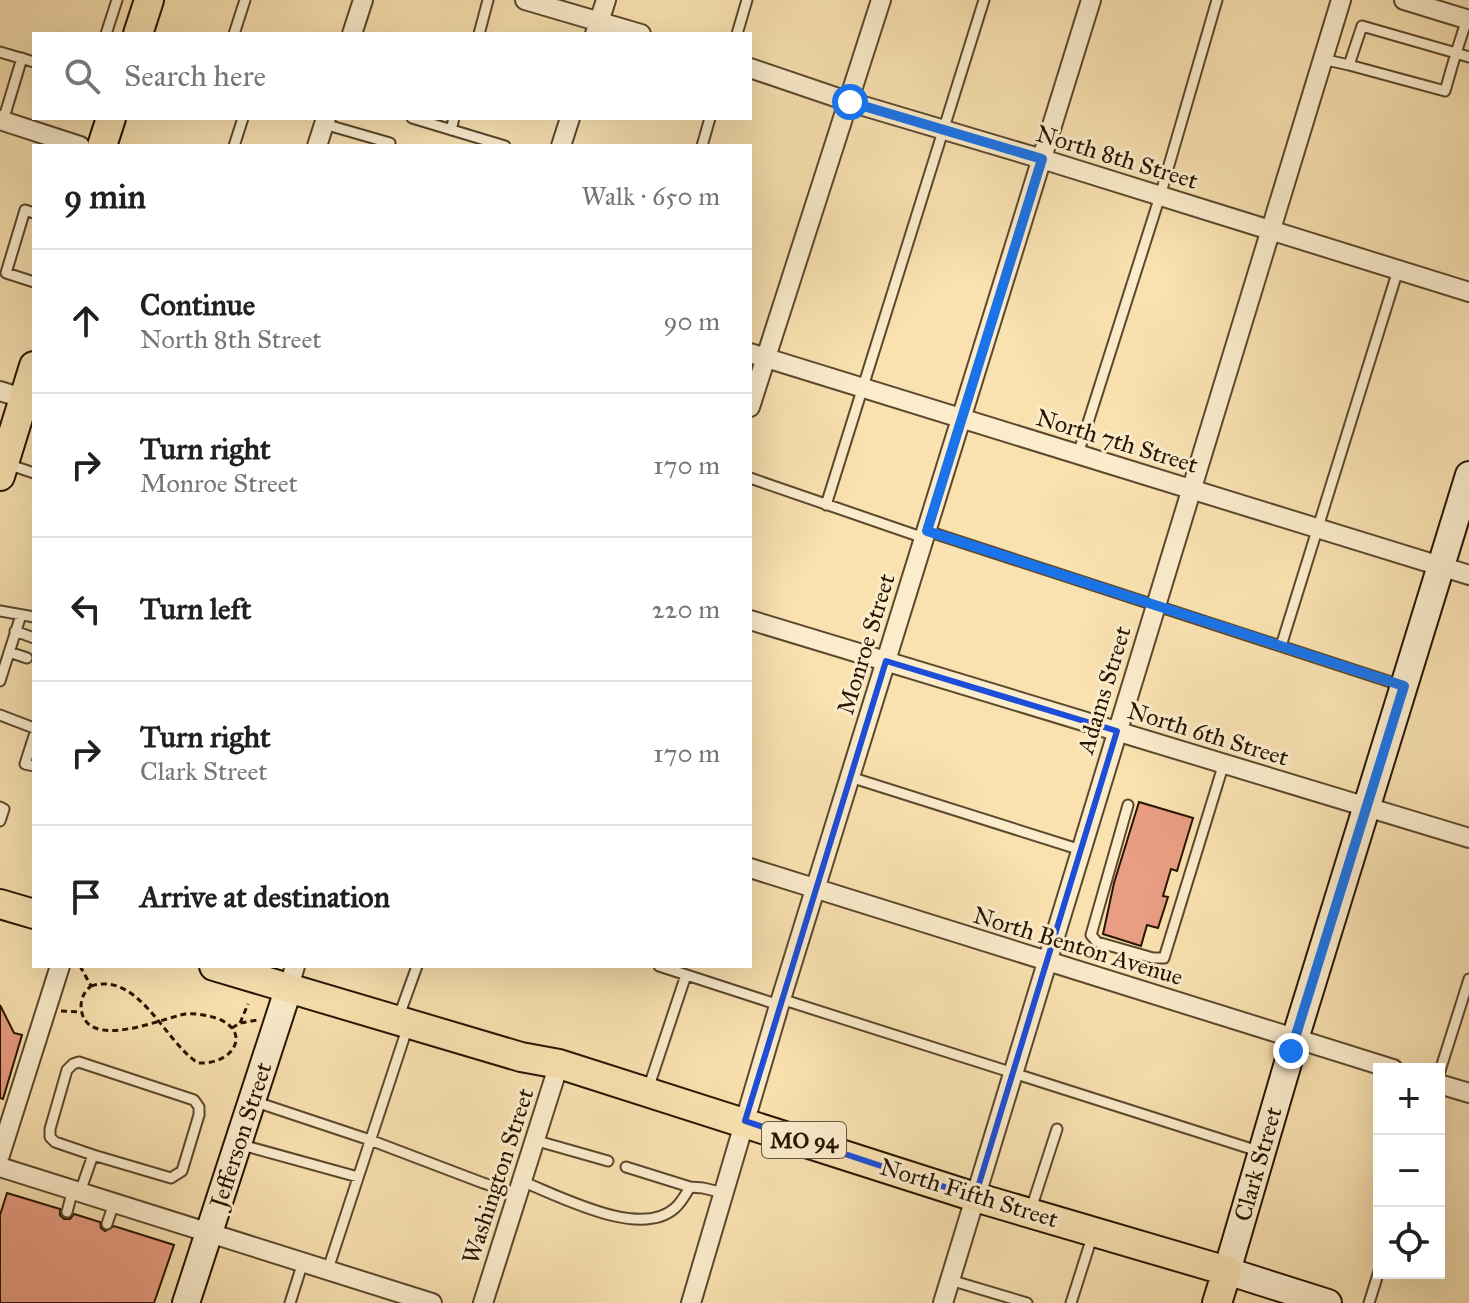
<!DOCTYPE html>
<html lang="en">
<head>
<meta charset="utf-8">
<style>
  :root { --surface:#fff; --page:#f6f6f6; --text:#202124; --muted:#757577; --line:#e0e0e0 }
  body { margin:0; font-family:"IM FELL Great Primer",serif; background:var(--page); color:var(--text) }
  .controls { position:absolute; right:24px; bottom:24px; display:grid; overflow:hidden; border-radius:0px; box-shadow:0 8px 32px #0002 }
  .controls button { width:72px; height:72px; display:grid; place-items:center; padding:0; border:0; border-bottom:2px solid var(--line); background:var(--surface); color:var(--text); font:40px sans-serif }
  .stop { position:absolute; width:24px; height:24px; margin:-18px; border:6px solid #1a73e8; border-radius:50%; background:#fff }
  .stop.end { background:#1a73e8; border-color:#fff; box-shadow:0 2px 8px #0008 }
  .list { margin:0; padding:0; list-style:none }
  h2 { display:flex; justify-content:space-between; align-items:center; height:104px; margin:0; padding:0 32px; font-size:34px }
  h2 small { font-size:26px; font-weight:400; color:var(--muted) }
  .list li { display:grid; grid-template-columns:52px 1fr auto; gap:24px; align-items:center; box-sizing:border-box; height:144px; padding:0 32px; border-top:2px solid var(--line) }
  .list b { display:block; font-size:30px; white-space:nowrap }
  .list p { margin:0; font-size:26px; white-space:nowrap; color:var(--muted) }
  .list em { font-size:26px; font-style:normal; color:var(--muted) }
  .icon { flex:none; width:44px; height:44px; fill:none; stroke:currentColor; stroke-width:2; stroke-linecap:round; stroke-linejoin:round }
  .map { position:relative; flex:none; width:1469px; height:1303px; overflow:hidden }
  .search { position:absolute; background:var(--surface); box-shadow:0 8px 32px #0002; left:32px; top:32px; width:720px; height:88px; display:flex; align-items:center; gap:20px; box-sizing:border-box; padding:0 28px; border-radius:0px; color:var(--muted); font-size:30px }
  .panel { position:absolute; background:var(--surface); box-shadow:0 8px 32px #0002; left:32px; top:144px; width:720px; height:824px; border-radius:0px }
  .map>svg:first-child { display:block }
  .building { fill:#e99d82; stroke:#281501; stroke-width:2 }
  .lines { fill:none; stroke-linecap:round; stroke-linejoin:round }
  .lane-casing { stroke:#5c482d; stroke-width:13 }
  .street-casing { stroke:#5c482d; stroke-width:22 }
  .secondary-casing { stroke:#281501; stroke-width:30 }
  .primary-casing { stroke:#281501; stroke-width:32 }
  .path { stroke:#281501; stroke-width:3; stroke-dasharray:6 4; stroke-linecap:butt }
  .lane { stroke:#fbeccc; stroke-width:9 }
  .street { stroke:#fbeccc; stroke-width:18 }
  .secondary { stroke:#fbeccc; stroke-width:26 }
  .primary { stroke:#f9e1b0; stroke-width:28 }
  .route { stroke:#1a73e8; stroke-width:10 }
  .marked { fill:none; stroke:#1d4ed8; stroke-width:6; stroke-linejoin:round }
  .labels { text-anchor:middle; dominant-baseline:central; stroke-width:6; stroke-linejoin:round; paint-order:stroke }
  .shield { fill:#fbeccc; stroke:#67563e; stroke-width:2 }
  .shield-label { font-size:22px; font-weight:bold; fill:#281501 }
  .street-label { font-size:24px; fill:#281501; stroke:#fbeccc }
</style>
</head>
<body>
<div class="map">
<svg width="1469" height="1303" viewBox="0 0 1469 1303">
  <rect width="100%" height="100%" fill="#f9e1b0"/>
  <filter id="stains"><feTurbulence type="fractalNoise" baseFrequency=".0025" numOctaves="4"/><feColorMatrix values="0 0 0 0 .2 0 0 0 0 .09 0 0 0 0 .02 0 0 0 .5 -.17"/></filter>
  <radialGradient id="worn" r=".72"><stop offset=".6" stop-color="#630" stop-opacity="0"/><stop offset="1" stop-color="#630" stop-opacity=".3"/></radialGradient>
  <!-- building -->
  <path class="building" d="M1139 802 1193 818 1177 871 1171 869 1163 896 1168 897 1158 928 1147 925 1141 946 1103 934 1114 883Z
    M0 1005 14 1033 22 1035 3 1099 0 1098Z
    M7 1193 60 1209V1215L64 1219H70L74 1214 100 1222 101 1228 105 1231 114 1226 174 1245 154 1303H0V1215Z"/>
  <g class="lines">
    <!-- lane casing -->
    <g class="lane-casing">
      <path id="lane" d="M1467 19 1456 53 1469 57
        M1362 26 1456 53 1445 91 1349 65Z
        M106 34 117 0
        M234 34 245 0
        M479 34 488 0
        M737 34 747 0
        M0 52 34 62
        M1322 59 1349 65
        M412 118 505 146
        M3 121 22 58
        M324 124 390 143
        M451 130 454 118
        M234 146 243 118
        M702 146 710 118
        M34 213 25 210 6 273 34 282
        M1078 454 1160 196 1217 0
        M7 464 34 473
        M750 478 924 538
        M826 505 984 0
        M927 531 1400 685
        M0 611 34 617
        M15 631 34 638
        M1281 646 1398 270
        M9 652 27 658
        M0 681 21 615
        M0 715 34 728
        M34 736 25 764 34 766
        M850 777 1081 850
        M1128 805 1091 935 1097 942 1153 958H1164L1224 763
        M0 807 4 809 0 821
        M659 966 779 1005
        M781 999 1258 1151
        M399 1016 417 966
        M1439 1074 1469 979
        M648 1089 686 975
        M253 1101 370 1140 483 1183 518 1194
        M534 1140 608 1161
        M242 1145 358 1177
        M626 1167 690 1187
        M521 1181C558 1195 640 1240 675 1208 681 1203 686 1194 690 1187L703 1188 724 1193
        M80 1192 93 1155 55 1142 50 1137V1129L67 1070 73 1064 79 1062 194 1100 199 1107V1115L182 1171 171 1178 93 1155
        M1031 1209 1057 1129
        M67 1212 73 1189
        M107 1224 114 1203
        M328 1269 408 1026
        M950 1280 1027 1303
        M290 1303 303 1262
        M1071 1303 1093 1234
        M1369 1303 1379 1271"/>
    </g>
    <!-- street casing -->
    <g class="street-casing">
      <path id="street" d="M525 0 641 34
        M1404 0 1469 20
        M352 34 363 0
        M595 34 606 0
        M750 68 850 102 1042 159 1469 292
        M0 120 80 146
        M317 146 326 118
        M561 146 570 118
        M750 353 1469 575
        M0 391 32 401
        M750 407 881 0
        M750 620 1469 838
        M750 868 1393 1069
        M289 987 295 966
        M1439 1084 1469 1093
        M0 1155 60 966
        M0 1167 432 1303
        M483 1303 559 1064
        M691 1303 781 999 1091 0
        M943 1303 1341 0"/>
    </g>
    <!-- secondary casing -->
    <g class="secondary-casing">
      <path id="secondary" d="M186 1303 289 987
        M1328 1303 1227 1271 1295 1039 1469 475"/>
    </g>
    <!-- primary casing -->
    <g class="primary-casing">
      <path id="primary" d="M138 34 149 0
        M102 146 111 118
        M0 476 34 366
        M0 904 34 914
        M214 966 521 1057 559 1064 975 1197 1227 1271 1217 1303"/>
    </g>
    <!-- path -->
    <path class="path" d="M80 966 91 986
      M91 986C139 971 164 1041 198 1063 234 1065 253 1031 216 1018 206 1015 195 1013 185 1014 163 1018 84 1053 81 1007 81 998 84 992 91 986
      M61 1011 81 1012
      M240 1023 248 1004
      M232 1028 240 1023 258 1020"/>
    <!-- lane -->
    <use href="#lane" class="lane"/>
    <!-- street -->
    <use href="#street" class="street"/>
    <!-- secondary -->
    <use href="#secondary" class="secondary"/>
    <!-- primary -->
    <use href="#primary" class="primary"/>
  </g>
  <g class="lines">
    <!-- route -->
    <path class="route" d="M850 102 1042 159 927 531 1404 686 1291 1051"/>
  </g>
  <!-- marked area -->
  <path class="marked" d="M886 661 1117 731 975 1197 745 1121Z"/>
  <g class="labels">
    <!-- shield labels -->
    <rect class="shield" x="762" y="1122" width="84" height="36" rx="6"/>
    <g class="shield-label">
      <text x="804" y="1140">MO 94</text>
    </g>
    <!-- street labels -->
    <g class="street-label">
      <text transform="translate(1117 157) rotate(17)">North 8th Street</text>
      <text transform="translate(1117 441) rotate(17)">North 7th Street</text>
      <text transform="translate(866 644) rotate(-73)">Monroe Street</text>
      <text transform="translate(1104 690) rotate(-73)">Adams Street</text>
      <text transform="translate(1208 734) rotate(17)">North 6th Street</text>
      <text transform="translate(1078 946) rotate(17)">North Benton Avenue</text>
      <text transform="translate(241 1135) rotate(-72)">Jefferson Street</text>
      <text transform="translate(1258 1164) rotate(-74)">Clark Street</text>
      <text transform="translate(498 1176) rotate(-72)">Washington Street</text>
      <text transform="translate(969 1193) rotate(17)">North Fifth Street</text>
    </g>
  </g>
  <rect width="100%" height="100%" filter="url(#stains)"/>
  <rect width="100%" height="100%" fill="url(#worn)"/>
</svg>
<div class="controls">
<button>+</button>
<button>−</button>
<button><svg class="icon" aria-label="locate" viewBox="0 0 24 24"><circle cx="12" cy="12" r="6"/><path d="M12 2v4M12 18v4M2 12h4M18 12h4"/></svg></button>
</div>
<div class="stop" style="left:850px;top:102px"></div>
<div class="stop end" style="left:1291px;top:1051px"></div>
<div class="search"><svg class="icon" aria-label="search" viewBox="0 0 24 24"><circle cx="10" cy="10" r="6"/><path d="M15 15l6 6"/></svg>Search here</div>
<section class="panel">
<h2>9 min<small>Walk · 650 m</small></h2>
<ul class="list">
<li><svg class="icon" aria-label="ahead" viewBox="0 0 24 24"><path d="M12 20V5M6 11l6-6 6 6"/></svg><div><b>Continue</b><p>North 8th Street</p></div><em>90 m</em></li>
<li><svg class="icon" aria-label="right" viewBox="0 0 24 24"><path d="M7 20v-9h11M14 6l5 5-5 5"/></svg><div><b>Turn right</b><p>Monroe Street</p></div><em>170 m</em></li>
<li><svg class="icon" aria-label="left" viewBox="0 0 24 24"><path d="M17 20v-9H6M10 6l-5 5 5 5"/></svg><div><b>Turn left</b></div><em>220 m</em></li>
<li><svg class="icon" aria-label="right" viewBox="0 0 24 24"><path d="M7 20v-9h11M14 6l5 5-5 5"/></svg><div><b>Turn right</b><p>Clark Street</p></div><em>170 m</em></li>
<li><svg class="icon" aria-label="arrive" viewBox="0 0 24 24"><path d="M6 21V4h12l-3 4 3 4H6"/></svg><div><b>Arrive at destination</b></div></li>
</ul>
</section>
</div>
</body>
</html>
